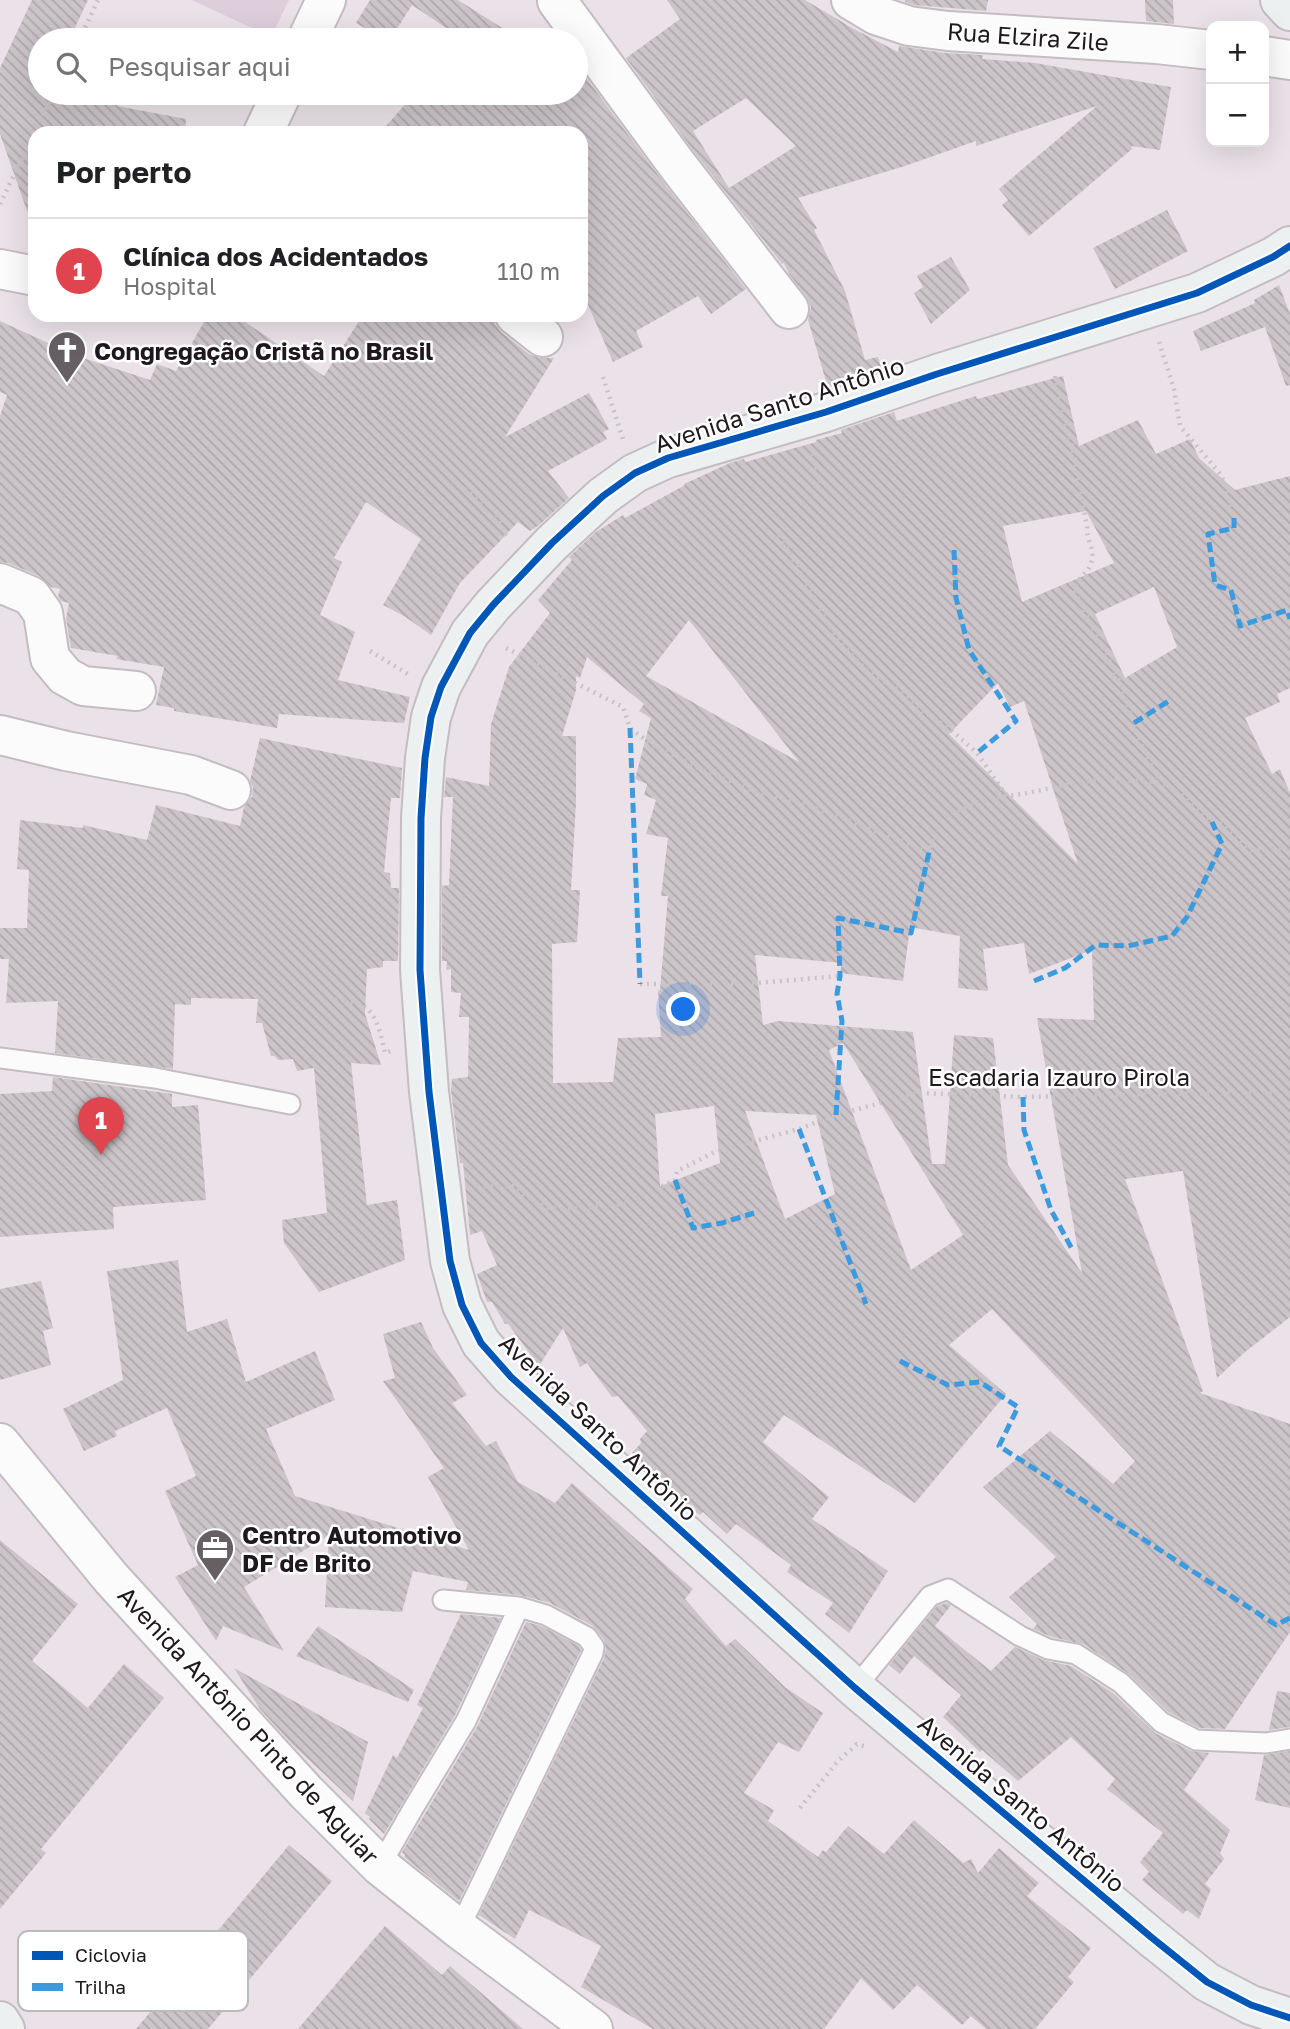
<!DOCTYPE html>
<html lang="pt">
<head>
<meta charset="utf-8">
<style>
  :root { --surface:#fff; --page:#f2f2f2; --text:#202124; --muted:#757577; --line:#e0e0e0; --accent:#2563eb }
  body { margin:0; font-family:"Golos Text",sans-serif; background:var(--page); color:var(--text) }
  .controls { position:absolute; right:21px; top:21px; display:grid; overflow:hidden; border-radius:14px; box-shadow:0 7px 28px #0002 }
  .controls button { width:63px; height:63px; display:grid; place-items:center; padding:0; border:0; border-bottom:2px solid var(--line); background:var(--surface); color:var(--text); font:35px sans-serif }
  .you { position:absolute; left:684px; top:1010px; width:24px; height:24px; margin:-18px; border:5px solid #fff; border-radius:50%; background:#1a73e8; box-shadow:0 0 0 10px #1a73e833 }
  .badge { display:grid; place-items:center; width:46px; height:46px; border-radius:50%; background:var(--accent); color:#fff; font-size:23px; font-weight:700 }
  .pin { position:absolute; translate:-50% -58px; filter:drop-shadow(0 2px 4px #0008) }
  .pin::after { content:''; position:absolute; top:37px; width:24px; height:21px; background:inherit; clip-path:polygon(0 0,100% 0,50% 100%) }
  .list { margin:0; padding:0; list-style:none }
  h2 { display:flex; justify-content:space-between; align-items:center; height:91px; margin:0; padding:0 28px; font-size:30px }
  h2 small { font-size:23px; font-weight:400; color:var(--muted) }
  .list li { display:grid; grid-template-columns:46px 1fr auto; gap:21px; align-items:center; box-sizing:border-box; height:105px; padding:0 28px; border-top:2px solid var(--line) }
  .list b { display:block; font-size:26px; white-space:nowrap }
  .list p { margin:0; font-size:23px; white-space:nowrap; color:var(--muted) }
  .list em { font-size:23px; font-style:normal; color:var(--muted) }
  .icon { flex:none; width:38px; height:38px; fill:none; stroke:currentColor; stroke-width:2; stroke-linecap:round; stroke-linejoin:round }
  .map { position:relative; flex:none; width:1290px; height:2029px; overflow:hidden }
  .search { position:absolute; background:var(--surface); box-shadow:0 7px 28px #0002; left:28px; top:28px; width:560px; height:77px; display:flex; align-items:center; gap:18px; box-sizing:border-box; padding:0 24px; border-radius:38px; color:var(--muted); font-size:26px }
  .panel { position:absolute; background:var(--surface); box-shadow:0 7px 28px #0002; left:28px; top:126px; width:560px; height:196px; border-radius:21px }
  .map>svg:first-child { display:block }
  .green { fill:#decdda }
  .building { fill:url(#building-back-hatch); fill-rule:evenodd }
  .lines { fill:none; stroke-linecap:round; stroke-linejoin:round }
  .lane-casing { stroke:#c3bdc2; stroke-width:23 }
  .street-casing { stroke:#c3bdc2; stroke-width:42 }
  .secondary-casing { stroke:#c3bdc2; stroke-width:42 }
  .path { stroke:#c7c4c5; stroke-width:4.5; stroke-dasharray:2 5; stroke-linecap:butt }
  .lane { stroke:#fcfbfc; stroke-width:19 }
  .street { stroke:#fcfbfc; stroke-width:38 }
  .secondary { stroke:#edf0f1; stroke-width:38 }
  .quiet { stroke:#3c9bdf; stroke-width:5; stroke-dasharray:10 5; stroke-linecap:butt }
  .cycleway-casing { stroke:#fff; stroke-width:11 }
  .cycleway { stroke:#0057b8; stroke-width:7 }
  .labels { text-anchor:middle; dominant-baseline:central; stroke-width:5; stroke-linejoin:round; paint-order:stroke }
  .street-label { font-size:24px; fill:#1f191d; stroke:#fff }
  .poi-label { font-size:24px; font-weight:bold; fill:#1f191d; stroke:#fff; text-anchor:start }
  .key { fill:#fff; stroke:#bcbabb; stroke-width:2 }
  .key-label { font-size:19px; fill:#1f191d }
</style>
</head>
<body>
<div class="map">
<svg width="1290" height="2029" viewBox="0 0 1290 2029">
  <defs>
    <pattern id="building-back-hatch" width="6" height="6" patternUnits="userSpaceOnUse" patternTransform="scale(1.75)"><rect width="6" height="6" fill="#cbc4c9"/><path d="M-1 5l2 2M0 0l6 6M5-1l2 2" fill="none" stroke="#aea8ac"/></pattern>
  </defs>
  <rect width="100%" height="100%" fill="#eae2e8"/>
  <!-- green -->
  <path class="green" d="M192 0H289L271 37Z"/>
  <!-- building -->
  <path class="building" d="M32 0H88L69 40H40V93H115L117 106 186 119 185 133H35V221L31 222 0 134V68Z
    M370 0H458L507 31 553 32 559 40H460L461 38 412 5 390 40H385L356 23Z
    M667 0H805L854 29 898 52 899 46 945 53 983 55 982 59 1035 63 1171 87 1160 150 1131 146 1132 149 1029 236 1002 205 1008 200 999 189 1097 106 976 146V141L905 166 798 198 817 228 814 230 845 291 865 360 878 357 882 370 828 388 808 320 811 307 806 296 789 274 784 263 782 264 695 153 626 58 680 19ZM746 98 796 146 729 188 693 131Z
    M905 0H988L986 11 914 5 905 2Z
    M1145 0H1173L1174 24 1146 21Z
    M576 64 661 179 746 289 711 314 698 296 636 331 643 347 613 362 581 289V133H380L415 93H576Z
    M1167 210 1188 251 1115 289 1093 248Z
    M951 257 970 290 931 324 914 293 923 287 917 276Z
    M1279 285 1290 314V385L1286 386 1265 327 1201 351 1193 331 1255 303 1254 300Z
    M208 315H235L324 376 363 315H494L495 324 501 332 529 354 539 358H554L505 437 589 393 609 429 603 432 607 439 548 471 569 498 539 525 530 531 518 522 460 583 431 635 404 616 383 605 421 539 366 502 334 558 342 562 320 615 355 632 338 680 410 697 404 723 279 714 277 728 174 711V708L156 705 164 667 116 659 118 656 71 648 66 619 69 603 61 601 58 597 60 589 51 587 39 576 8 563 0 562V416L7 395 0 392V321L74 355 150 380 157 364 176 371Z
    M1063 376 1079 446 1138 420 1156 454 1190 439 1199 458 1235 490 1290 476V688L1277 694 1280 702 1245 718 1272 774 1280 769 1290 793V1317L1245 1352 1217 1378 1183 1171 1125 1179 1203 1391 1200 1393 1290 1424V1632L1225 1729 1199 1728 1168 1712 1129 1674 1083 1644 1052 1637 1033 1629 1037 1624 1009 1597 1056 1557 983 1487 1050 1431 1113 1484 1135 1461 992 1309 949 1345 1006 1394 915 1503 784 1415 763 1442 829 1497 812 1519 888 1571 849 1633 825 1614 833 1603 787 1572 791 1565 736 1524 727 1534 703 1512 700 1515 680 1501 649 1473 650 1471 632 1453 641 1443 640 1439 647 1431 618 1396 612 1397 587 1363 580 1367 563 1328 539 1366 508 1324H505L492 1302H487L477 1274 497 1265 482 1231 470 1235 463 1163H460L451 1090 452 1079 468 1077 469 1017H459L461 993 451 992V969L446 970 447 961H442V886L449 885 453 797H444L446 777 489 786 491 724 509 667 550 613 538 600 572 560 569 557 596 532 623 515 625 518 685 485 684 484 730 463 744 459 745 462 816 442V440L842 433 841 430 894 412 897 421 976 396 977 399ZM1086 511 1114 563 1022 602 1003 526ZM1154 587 1177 647 1125 678 1095 614ZM689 620 799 762 646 676ZM587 657 644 704 639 711 651 718 635 779 647 784 644 795 656 800 646 834 668 838 661 896H668L660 990H658L661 1037 618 1038 613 1082 553 1083 552 944 577 942 580 890H571L576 803V736H562L576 690V676L580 678ZM998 683 1010 707 1024 701 1078 864 949 734ZM910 927 960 936 958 988 988 991 983 949 1024 943 1029 974 1092 950 1094 1020 1037 1018 1082 1273 1008 1165 993 1038 954 1035 945 1164H932L913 1032 778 1021 763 1025 755 955 842 963 840 973 903 981ZM843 1043 963 1235 911 1270 829 1050ZM714 1106 720 1163 660 1186 655 1114ZM745 1111 816 1115 835 1194 785 1219Z
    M260 738 402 768 400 798H391L384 872 390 873 391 888H399L398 961H383V967L367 969 365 1014 381 1065 351 1063 367 1205 397 1200 405 1260 319 1292 284 1243 282 1220 327 1213 314 1068 297 1071 293 1059 278 1060 275 1056H271L262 1023H256L258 999 191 998V1005L175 1004 173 1069 55 1053 58 1001 6 1003 9 959H0V928H27L29 870 17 869 20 820 83 828V825L147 840 156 805 240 826 244 807 252 797 253 787 250 781Z
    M53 1077 172 1094V1107L198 1105 206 1200 113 1207 114 1229 0 1237V1094L52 1091Z
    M178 1260 187 1332 227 1319 246 1382 315 1351 335 1400 266 1429 295 1496 469 1550 428 1477 444 1468 383 1381 395 1378 383 1334 421 1322 433 1348 467 1395 452 1403 486 1446 496 1441 518 1482 555 1503 572 1483 693 1589 685 1599 726 1646 735 1639 786 1688 823 1713 799 1752 778 1742 744 1793 774 1810 768 1821 818 1857 823 1850 826 1852 848 1826 884 1854 914 1820 963 1863 971 1859 978 1873 999 1848 1039 1883 1027 1896 1091 1948 1068 1977 1074 1982 1035 2029H986L971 2016 962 2025 917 1985 893 2010 861 1978 824 2029H653L581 1987 601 1946 529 1910 515 1939 479 1915 604 1658 606 1649 604 1640 593 1626 550 1603 520 1595 466 1590 468 1582 413 1571 402 1612 325 1607 329 1535 244 1587 284 1651 223 1626 216 1641 175 1577 198 1565 165 1491 196 1476 167 1408 115 1431 117 1436 84 1451 63 1409 123 1380 107 1271Z
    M41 1281 53 1328 43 1331 51 1365 0 1380V1289Z
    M0 1540 78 1604 32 1661 88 1708 124 1664 164 1698 41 1849 46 1853 0 1909Z
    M947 1603 951 1605 935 1626 991 1671 1015 1647 1043 1660 1071 1666 1113 1693 1155 1733 1191 1751 1209 1753 1184 1790 1230 1830 1220 1853 1224 1859 1205 1884 1211 1889 1199 1919 1187 1910 1183 1914 1142 1880 1149 1872 1140 1862 1163 1833 1107 1789 1115 1779 1071 1737 1018 1781 982 1750 980 1752 943 1717 961 1695 914 1656 900 1674 889 1665 937 1606Z
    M461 1614 501 1618 455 1715 384 1834 369 1819 370 1817 365 1813 393 1755 397 1758 423 1708 417 1705Z
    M526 1622 541 1626 579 1646 581 1650 459 1901 404 1857 405 1855 402 1852 477 1727Z
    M318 1626 414 1690 408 1702 296 1656Z
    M234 1668 368 1742 353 1801 292 1744 260 1709Z
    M1277 1691 1290 1693V1727L1269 1730Z
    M1290 1751V1808L1255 1800 1264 1755Z
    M289 1845 332 1881 208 2029H136Z
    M385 1926 442 1975 450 1966 523 2029H298Z"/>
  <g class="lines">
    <!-- lane casing -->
    <g class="lane-casing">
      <path id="lane" d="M0 1058 155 1078 290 1104
        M443 1600 519 1607 546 1615 587 1637 594 1647 593 1653 459 1929
        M855 1688 930 1596 948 1589 1020 1636 1048 1649 1076 1654 1121 1683 1161 1722 1196 1740 1266 1743 1290 1739
        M380 1866 414 1807 466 1721 519 1607"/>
    </g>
    <!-- street casing -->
    <g class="street-casing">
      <path id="street" d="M851 0 876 15 909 26 948 31 1157 44 1211 50
        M557 1 678 166 789 309
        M307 40 326 0
        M1264 56 1290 60
        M263 133 282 93
        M0 269 35 276
        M515 315 543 337
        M0 583 31 596 43 613 50 658 65 676 83 686 136 691
        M0 735 66 751 191 775 231 790
        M0 1443 111 1578 306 1792 380 1866 459 1929 593 2029"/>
    </g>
    <!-- secondary casing -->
    <g class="secondary-casing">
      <path id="secondary" d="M1280 0 1290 11
        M1290 246 1273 257 1197 293 937 374 826 412 668 458 635 473 603 496 552 543 493 605 470 633 441 687 431 717 425 758 421 818 420 970 429 1092 450 1261 462 1305 481 1343 511 1377 855 1688 1151 1937 1207 1982 1251 2005 1290 2018
        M0 2021 5 2029"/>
    </g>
    <!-- path -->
    <path class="path" d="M79 40 98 0
      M0 204 54 93
      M1159 342 1174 389 1180 426 1222 476 1234 518
      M1055 376 1060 408 1072 445 1087 527C1086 540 1096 550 1091 563 1087 576 1075 577 1075 593L1118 678 1143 749 1160 782
      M603 377 623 439
      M812 454 820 482 788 524 778 532 837 639 866 670 901 692 920 709 951 730 977 753 1006 795
      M453 481 495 510 506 536
      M506 648 623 707 630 728 651 744 702 770 754 791 798 802 845 819 929 852 934 833 948 814 991 798 1023 794 1079 782 1109 779 1161 783 1180 793 1212 822 1223 824 1237 841 1253 851 1271 849 1290 851
      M370 651 408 674
      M640 984H745L840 976
      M335 998V1003C342 1003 352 1000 358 1003 377 1010 381 1036 385 1053L391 1051
      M477 1186H515L527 1197 547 1208 569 1209 625 1204 675 1180 677 1171 715 1152 799 1129 836 1115 917 1093 1023 1097 1290 1092
      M800 1808 838 1761 857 1744 864 1746"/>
    <!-- lane -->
    <use href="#lane" class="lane"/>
    <!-- street -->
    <use href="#street" class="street"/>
    <!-- secondary -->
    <use href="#secondary" class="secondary"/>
    <!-- quiet -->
    <path class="quiet" d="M1234 518V528L1208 534 1215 585 1231 590 1240 626 1287 610 1290 619
      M954 550 956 598 969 650 1016 721 977 753
      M1134 723 1172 699
      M630 728 640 984
      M1034 981 1065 968 1096 945 1128 946 1172 936 1187 917 1222 844 1212 822
      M1023 1097 1024 1130 1051 1210 1072 1249
      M836 1115 842 1021 837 994 840 976 838 918 911 933 929 852
      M799 1129 866 1304
      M675 1180 693 1228 722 1223 754 1213
      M900 1361 948 1385 980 1382 1018 1407 999 1446 1276 1625 1290 1618"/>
    <!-- cycleway casing -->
    <g class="cycleway-casing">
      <path id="cycleway" d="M1290 246 1273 257 1197 293 937 374 826 412 668 458 635 473 603 496 552 543 493 605 470 633 441 687 431 717 425 758 421 818 420 970 429 1092 450 1261 462 1305 481 1343 511 1377 855 1688 1151 1937 1207 1982 1251 2005 1290 2018"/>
    </g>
    <!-- cycleway -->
    <use href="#cycleway" class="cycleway"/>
  </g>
  <!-- icons -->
  <defs>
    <g id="church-pin" transform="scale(2.0125)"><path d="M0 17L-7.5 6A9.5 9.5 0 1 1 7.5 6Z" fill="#665f64" stroke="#fff"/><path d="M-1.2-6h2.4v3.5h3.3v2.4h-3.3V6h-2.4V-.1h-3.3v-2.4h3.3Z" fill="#fff"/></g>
    <g id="office-pin" transform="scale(2.0125)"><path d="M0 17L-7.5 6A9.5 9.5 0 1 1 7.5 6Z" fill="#665f64" stroke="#fff"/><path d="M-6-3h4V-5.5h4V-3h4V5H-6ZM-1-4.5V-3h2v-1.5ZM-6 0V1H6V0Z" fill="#fff"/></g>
  </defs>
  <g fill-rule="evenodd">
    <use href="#church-pin" x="67" y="350"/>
    <use href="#office-pin" x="215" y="1548"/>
  </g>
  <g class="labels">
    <!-- street labels -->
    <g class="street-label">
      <text transform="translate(1028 36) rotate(4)">Rua Elzira Zile</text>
      <text transform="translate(779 404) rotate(-18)">Avenida Santo Antônio</text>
      <text x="1059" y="1076">Escadaria Izauro Pirola</text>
      <text transform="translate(599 1427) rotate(43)">Avenida Santo Antônio</text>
      <text transform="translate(249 1725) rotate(47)">Avenida Antônio Pinto de Aguiar</text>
      <text transform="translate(1022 1803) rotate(40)">Avenida Santo Antônio</text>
    </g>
    <!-- poi labels -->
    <g class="poi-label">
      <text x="94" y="350">Congregação Cristã no Brasil</text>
      <text x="242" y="1534">Centro Automotivo<tspan x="242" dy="28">DF de Brito</tspan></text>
    </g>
  </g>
  <!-- legend -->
  <rect x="18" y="1931" width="230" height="80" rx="10" class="key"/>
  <rect x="32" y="1951" width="31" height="9" fill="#0057b8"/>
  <rect x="32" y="1983" width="31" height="8" fill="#3c9bdf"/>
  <g class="key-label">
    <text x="75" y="1962">Ciclovia</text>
    <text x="75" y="1994">Trilha</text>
  </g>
</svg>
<div class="controls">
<button>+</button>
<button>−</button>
</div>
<div class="you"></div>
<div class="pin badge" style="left:101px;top:1155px;background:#e0444e">1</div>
<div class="search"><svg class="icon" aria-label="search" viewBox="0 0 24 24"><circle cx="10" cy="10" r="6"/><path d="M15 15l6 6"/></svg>Pesquisar aqui</div>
<section class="panel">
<h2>Por perto<small></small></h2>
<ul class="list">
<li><span class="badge" style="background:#e0444e">1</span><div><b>Clínica dos Acidentados</b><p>Hospital</p></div><em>110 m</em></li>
</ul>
</section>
</div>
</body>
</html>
